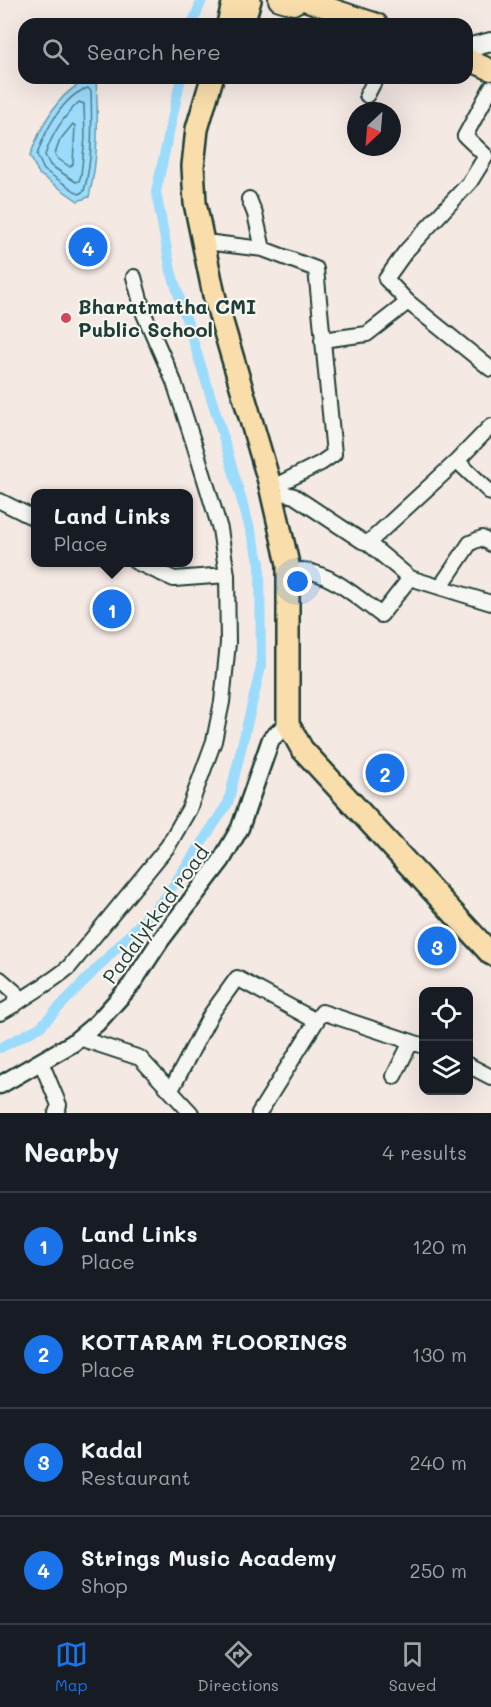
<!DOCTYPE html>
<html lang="en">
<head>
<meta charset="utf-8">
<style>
  :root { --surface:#171b24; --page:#20242c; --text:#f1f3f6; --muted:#9ea1a6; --line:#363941; --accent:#1a73e8 }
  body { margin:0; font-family:Mali,sans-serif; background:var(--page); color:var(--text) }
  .controls { position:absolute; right:18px; bottom:18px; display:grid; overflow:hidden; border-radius:12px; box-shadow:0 6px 24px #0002 }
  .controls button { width:54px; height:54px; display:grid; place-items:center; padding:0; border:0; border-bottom:2px solid var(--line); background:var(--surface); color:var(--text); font:30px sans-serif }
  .compass { position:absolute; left:347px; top:102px; width:54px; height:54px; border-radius:50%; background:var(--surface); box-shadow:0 6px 24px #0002; rotate:206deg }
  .you { position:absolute; left:298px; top:582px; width:21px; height:21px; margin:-15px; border:4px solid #fff; border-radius:50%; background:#1a73e8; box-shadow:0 0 0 9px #1a73e833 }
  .badge { display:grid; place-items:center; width:39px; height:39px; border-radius:50%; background:var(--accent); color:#fff; font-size:20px; font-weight:700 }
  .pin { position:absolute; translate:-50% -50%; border:3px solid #fff; box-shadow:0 2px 6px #0006 }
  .popup { position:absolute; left:31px; top:489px; width:162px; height:78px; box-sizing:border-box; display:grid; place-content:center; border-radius:12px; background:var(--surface); filter:drop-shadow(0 2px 4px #0005); font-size:20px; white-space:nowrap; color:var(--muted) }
  .popup b { font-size:22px; color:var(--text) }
  .popup::after { content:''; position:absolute; left:50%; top:100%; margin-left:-12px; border:12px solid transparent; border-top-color:var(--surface) }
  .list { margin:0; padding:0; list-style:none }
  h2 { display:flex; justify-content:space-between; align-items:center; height:78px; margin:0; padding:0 24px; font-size:26px }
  h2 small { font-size:20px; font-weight:400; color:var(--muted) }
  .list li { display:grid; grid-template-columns:39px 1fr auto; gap:18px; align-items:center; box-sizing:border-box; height:108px; padding:0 24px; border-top:2px solid var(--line) }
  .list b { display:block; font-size:22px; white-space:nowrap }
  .list p { margin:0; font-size:20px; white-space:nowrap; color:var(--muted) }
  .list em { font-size:20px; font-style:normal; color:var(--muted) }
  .icon { flex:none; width:33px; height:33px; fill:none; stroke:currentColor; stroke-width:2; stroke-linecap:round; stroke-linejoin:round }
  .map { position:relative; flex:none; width:491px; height:1113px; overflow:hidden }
  .search { position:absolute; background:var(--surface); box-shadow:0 6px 24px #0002; left:18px; right:18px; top:18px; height:66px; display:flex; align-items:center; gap:15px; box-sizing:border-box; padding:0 21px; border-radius:18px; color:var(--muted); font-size:22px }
  .sheet { height:510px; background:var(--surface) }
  nav { display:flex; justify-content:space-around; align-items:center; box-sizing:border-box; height:84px; border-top:2px solid var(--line); background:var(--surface); font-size:16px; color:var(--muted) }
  nav a { display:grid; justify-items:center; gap:3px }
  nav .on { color:var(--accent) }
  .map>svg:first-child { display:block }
  .water { fill:#9bdbfc; stroke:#699cac; stroke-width:1.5 }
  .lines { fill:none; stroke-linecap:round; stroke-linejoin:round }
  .shore { stroke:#517c84; stroke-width:1.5 }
  .canal { stroke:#9bdbfc; stroke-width:10 }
  .minor-casing { stroke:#1f3d34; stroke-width:18 }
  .tertiary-casing { stroke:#1f3d34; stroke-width:21 }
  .secondary-casing { stroke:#1f3d34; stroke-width:22 }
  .primary-casing { stroke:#1f3d34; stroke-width:24 }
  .trunk-casing { stroke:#1f3d34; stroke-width:26 }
  .minor { stroke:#f6f6f2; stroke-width:14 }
  .tertiary { stroke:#f6f6f2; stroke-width:16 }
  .secondary { stroke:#f6f6f2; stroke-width:18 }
  .primary { stroke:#f9deab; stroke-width:20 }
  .trunk { stroke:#f9deab; stroke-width:21 }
  .poi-dot { fill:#d1495b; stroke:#f6f6f2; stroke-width:2 }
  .labels { text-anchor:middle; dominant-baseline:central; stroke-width:4.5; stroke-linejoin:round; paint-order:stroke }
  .poi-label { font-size:20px; font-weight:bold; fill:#1f3d34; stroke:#f6f6f2; text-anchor:start }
  .street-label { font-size:20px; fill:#1f3d34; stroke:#f6f6f2 }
</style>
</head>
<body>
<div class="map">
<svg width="491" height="1113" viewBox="0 0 491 1113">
  <rect width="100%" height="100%" fill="#f5e9e4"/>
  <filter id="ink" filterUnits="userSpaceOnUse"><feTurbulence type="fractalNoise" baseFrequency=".0167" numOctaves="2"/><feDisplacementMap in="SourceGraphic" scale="12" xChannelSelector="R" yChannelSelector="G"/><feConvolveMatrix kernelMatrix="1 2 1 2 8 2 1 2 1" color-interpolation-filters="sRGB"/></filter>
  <g filter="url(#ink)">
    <!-- water -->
    <path class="water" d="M96 78C98 118 99 157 89 197L78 201 39 174 30 156C39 131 54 99 78 85 83 82 90 80 96 78Z"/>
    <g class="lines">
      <!-- shore -->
      <path class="shore" d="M88 88 91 91C92 125 93 158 84 191L79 194 44 170 37 155C44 133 63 95 88 88Z
        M79 102 84 104 85 138 81 175 79 181 76 182 50 165 45 155C52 134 63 117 79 102Z
        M73 124 75 126 73 164 70 167 57 158 55 154 60 140Z"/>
      <!-- canal -->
      <path class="canal" d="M192 24 202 0
        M0 1048 40 1027 165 898 228 803 261 667 260 563 220 426 171 271 156 192 181 78"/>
      <!-- minor casing -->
      <g class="minor-casing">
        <path id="minor" d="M367 95 376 78
          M249 199 255 214 263 249
          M214 243 263 249 316 269 334 454 321 463 283 482
          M134 277 144 314 174 382 195 447 220 529 227 575 174 579 136 562
          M408 302 386 279 406 251 470 182 486 156 465 136 491 88
          M322 340 367 334 408 302 491 369
          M457 461 491 493
          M287 494 294 496 362 541 368 543 410 578 491 603
          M0 501 36 519
          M368 543 457 461 491 426
          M301 570C331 573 357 597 381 615L410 578
          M441 586 470 543 482 538 491 544
          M0 979 16 993 14 1005 0 1013
          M14 1005C32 992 52 982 69 967L168 846 189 809 214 741 222 702 228 643 227 575
          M79 1038 140 1058 191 1113
          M41 1062 59 1105 56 1113
          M468 1065 491 1077
          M394 1076 411 1042
          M171 1090 211 1014 237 978 316 1021
          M259 1113 322 1012 424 1046"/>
      </g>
      <!-- tertiary casing -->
      <g class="tertiary-casing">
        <path id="tertiary" d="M0 1085 73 1043 97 1023 131 985 160 941 221 861 240 828 271 739 288 724"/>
      </g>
      <!-- secondary casing -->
      <g class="secondary-casing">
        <path id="secondary" d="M467 48 491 42"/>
      </g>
      <!-- primary casing -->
      <g class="primary-casing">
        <path id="primary" d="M279 0 293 4 300 0
          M304 0 377 24
          M467 59 491 70"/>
      </g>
      <!-- trunk casing -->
      <g class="trunk-casing">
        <path id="trunk" d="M228 24 234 0
          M243 24 250 0
          M212 78 197 129 193 166 195 203 214 295 269 481 288 564V724L302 749 491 954"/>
      </g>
      <!-- minor -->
      <use href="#minor" class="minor"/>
      <!-- tertiary -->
      <use href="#tertiary" class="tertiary"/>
      <!-- secondary -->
      <use href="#secondary" class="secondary"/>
      <!-- primary -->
      <use href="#primary" class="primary"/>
      <!-- trunk -->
      <use href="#trunk" class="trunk"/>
    </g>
  </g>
  <!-- markers -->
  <circle class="poi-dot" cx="66" cy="318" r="6"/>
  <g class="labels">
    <!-- poi labels -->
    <g class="poi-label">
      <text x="78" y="306">Bharatmatha CMI<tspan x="78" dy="23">Public School</tspan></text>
    </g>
    <!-- street labels -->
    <g class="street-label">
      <text transform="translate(155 914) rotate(-54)">Padalykkad road</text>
    </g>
  </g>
</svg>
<div class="controls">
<button><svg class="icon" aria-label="locate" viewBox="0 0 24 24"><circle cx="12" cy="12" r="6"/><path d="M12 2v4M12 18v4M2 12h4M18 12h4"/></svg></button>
<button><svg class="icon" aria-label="layers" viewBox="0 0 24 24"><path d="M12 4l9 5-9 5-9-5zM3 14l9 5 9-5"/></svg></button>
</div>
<svg class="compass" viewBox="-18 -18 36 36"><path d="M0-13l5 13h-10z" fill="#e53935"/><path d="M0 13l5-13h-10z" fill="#9ea1a6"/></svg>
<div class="you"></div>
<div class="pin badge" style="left:112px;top:609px">1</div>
<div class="popup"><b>Land Links</b>Place</div>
<div class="pin badge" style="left:385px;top:773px">2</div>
<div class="pin badge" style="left:437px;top:946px">3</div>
<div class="pin badge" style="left:88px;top:247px">4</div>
<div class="search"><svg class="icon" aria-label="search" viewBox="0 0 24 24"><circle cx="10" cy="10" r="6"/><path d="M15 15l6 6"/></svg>Search here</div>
</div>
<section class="sheet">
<h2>Nearby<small>4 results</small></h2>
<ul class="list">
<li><span class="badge">1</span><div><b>Land Links</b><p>Place</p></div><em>120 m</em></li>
<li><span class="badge">2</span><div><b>KOTTARAM FLOORINGS</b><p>Place</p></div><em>130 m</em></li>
<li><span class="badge">3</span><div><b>Kadal</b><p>Restaurant</p></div><em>240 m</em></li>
<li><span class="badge">4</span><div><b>Strings Music Academy</b><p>Shop</p></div><em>250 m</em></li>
</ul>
</section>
<nav>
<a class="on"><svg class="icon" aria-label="map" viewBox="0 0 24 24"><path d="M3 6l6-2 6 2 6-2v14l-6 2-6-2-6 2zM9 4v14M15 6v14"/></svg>Map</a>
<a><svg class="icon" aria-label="directions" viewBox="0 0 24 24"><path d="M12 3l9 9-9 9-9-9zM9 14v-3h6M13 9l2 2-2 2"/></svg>Directions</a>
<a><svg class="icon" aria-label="saved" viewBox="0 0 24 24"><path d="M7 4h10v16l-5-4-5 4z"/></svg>Saved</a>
</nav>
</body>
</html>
